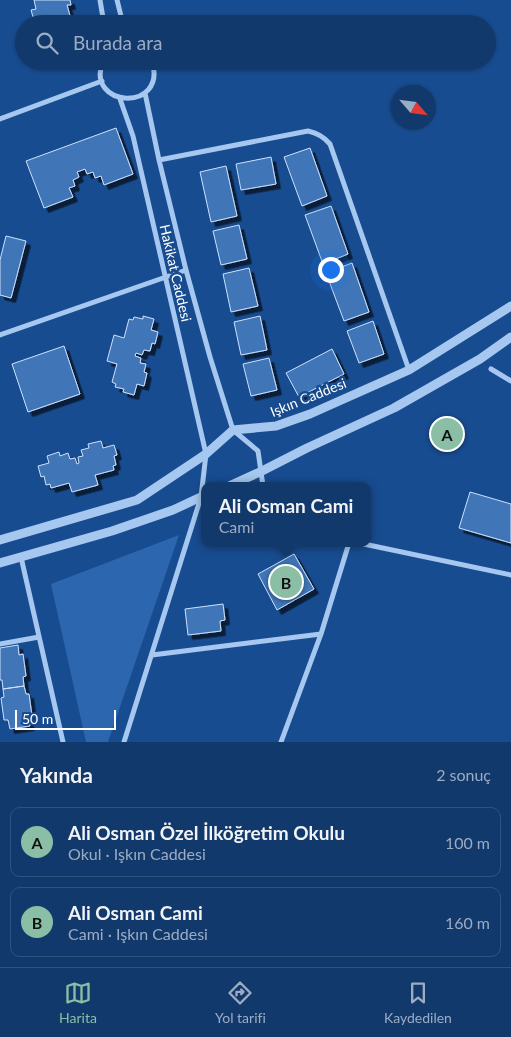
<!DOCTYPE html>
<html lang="tr">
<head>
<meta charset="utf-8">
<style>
  :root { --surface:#12396c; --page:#1b4072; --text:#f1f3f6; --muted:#9cacc2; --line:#31537f; --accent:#8abfa5 }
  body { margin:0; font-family:Lato,sans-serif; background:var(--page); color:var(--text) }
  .compass { position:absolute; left:391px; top:85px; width:45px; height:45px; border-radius:50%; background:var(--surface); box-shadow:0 1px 4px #0004; rotate:118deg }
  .scale { position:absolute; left:15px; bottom:12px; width:101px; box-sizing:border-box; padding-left:5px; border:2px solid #fff; border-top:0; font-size:14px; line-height:18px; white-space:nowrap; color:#fff; -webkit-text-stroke:4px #184c90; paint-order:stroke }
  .you { position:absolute; left:330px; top:269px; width:18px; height:18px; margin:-12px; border:4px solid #fff; border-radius:50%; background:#1a73e8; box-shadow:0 0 0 8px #1a73e833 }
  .badge { display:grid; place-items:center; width:32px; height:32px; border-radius:50%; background:var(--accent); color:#111; font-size:16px; font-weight:700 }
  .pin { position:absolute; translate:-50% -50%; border:2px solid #fff; box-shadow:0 1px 5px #0006 }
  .popup { position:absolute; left:201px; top:482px; width:170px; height:65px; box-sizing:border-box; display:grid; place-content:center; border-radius:10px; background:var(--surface); filter:drop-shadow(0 1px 4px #0005); font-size:16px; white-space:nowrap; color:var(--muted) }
  .popup b { font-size:19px; color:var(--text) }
  .popup::after { content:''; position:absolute; left:50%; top:100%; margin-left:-10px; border:10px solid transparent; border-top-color:var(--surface) }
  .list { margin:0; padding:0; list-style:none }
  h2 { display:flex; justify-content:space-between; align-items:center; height:65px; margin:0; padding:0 20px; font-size:21px }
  h2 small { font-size:16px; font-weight:400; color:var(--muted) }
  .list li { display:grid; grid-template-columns:32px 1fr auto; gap:15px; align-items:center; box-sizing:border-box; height:70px; margin:0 10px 10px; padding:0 10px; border:1px solid var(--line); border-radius:10px }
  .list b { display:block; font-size:19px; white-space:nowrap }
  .list p { margin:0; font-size:16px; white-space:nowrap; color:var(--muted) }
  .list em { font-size:16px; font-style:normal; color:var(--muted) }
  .icon { flex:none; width:28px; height:28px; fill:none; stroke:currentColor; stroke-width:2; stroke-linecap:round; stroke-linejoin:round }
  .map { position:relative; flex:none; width:511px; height:742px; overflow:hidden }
  .search { position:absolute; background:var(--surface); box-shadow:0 1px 4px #0004; left:15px; right:15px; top:15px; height:55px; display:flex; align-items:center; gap:12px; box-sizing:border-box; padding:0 18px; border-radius:28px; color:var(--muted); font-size:19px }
  .sheet { height:225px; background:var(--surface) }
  nav { display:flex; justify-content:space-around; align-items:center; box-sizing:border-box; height:70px; border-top:1px solid var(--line); background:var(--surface); font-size:14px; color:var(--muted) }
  nav a { display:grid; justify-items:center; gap:2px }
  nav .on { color:var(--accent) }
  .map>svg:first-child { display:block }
  .green { fill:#2b66ae }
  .building { fill:#4176b8; stroke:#cce1fb; filter:url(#shadow) }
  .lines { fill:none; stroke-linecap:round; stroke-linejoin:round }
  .minor { stroke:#a6c7ef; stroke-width:5 }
  .tertiary { stroke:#a6c7ef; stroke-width:9 }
  .labels { text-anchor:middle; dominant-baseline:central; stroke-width:5; stroke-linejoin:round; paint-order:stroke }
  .street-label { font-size:14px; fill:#fff; stroke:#184c90 }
</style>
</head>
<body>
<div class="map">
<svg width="511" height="742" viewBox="0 0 511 742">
  <defs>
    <filter id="shadow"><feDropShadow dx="4.5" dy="4.5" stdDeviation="0" flood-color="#0009"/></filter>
  </defs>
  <rect width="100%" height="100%" fill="#184c90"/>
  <!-- green -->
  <path class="green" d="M179 535 108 742H86L51 584Z"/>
  <!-- building -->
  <path class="building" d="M34 0H70L71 5H67L72 23 75 22 76 24H35L31 10 36 9Z
    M116 128 133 174 104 185 101 176 95 178 93 172 87 174 85 169 77 172 79 177 73 180 75 186 69 188 73 197 44 208 26 161Z
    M310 148 327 196 302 206 284 157Z
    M271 157 276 184 241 190 236 164Z
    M226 166 237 216 211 222 200 172Z
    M331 206 348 254 323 264 305 215Z
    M239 225 247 259 221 265 213 231Z
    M6 236 26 241 11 298 0 295V260Z
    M352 263 369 312 344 321 326 273Z
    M249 268 258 306 231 312 223 274Z
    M143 316 154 319 151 330 158 332 155 344 152 343 150 351 144 350 142 355 136 353 135 356 141 358 140 363 146 364 144 372 147 373 144 386 137 384 134 395 123 392 124 389 115 387 116 384 112 382 117 364 107 361 114 335 124 338 129 319 133 320 134 317 143 319Z
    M260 316 267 350 241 355 234 322Z
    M373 321 384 354 359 363 347 331Z
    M64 346 80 394 28 412 12 364Z
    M332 349 344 374 299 397 286 373Z
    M269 358 277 390 251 396 243 364Z
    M101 441 103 448 114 445 117 455 114 456 116 465 113 466 114 470 95 475 98 485 72 492 69 483 51 488 50 484 46 485 44 476 41 477 38 466 49 463 47 456 59 452 60 456 68 453 70 459 75 458 77 464 79 463 78 457 83 456 81 450 89 448 88 444Z
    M470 492 511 504V543L459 528Z
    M294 554 314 589 277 610 258 574Z
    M223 604 225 620 220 621 221 631 188 635 185 609Z
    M18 645 19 655 23 654 26 676 23 677 24 686 3 689 2 680H0V648Z
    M24 686 26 694H29L32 716 28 717 30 726 10 729 8 720H4L1 698 4 697 3 689Z"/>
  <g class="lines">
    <!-- minor -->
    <path class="minor" d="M100 0 104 24
      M117 0 123 24
      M103 61C84 108 168 113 152 61
      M145 93 159 160 186 270 210 357 233 430 258 451 263 486
      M120 99 133 136 206 454 201 497H202
      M0 119 102 81
      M159 160 308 131C318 133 324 137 330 144L409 370
      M0 335 186 270
      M491 369 511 381
      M359 543 511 575
      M21 557 63 742
      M0 644 39 637
      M152 655 321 634
      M124 742 201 497
      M281 742 321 634 349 543"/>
    <!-- tertiary -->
    <path class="tertiary" d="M229 486 262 471 307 448 394 408 480 359 511 337
      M0 540 137 500 206 454 233 430 276 426 310 414 409 370 511 306
      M0 563 112 531 173 510 205 495"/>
  </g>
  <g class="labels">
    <!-- street labels -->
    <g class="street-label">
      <text transform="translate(176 273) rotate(77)">Hakikat Caddesi</text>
      <text transform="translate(308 397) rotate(-22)">Işkın Caddesi</text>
    </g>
  </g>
</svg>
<svg class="compass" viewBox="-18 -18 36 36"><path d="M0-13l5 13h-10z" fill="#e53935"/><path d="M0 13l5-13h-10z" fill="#9cacc2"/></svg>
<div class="scale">50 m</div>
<div class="you"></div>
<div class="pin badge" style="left:447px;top:434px">A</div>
<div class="pin badge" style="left:286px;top:582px">B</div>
<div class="popup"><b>Ali Osman Cami</b>Cami</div>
<div class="search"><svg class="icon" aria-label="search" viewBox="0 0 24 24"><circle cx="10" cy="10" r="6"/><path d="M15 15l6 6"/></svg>Burada ara</div>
</div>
<section class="sheet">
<h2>Yakında<small>2 sonuç</small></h2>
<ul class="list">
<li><span class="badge">A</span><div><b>Ali Osman Özel İlköğretim Okulu</b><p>Okul · Işkın Caddesi</p></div><em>100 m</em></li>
<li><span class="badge">B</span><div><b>Ali Osman Cami</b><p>Cami · Işkın Caddesi</p></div><em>160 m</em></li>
</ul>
</section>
<nav>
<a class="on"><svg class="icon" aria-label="map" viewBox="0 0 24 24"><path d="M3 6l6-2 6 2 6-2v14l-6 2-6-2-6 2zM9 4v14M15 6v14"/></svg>Harita</a>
<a><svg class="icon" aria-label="directions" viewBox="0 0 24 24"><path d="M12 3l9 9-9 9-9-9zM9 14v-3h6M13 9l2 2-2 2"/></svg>Yol tarifi</a>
<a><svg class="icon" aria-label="saved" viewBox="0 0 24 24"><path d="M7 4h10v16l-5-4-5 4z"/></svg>Kaydedilen</a>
</nav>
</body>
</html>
